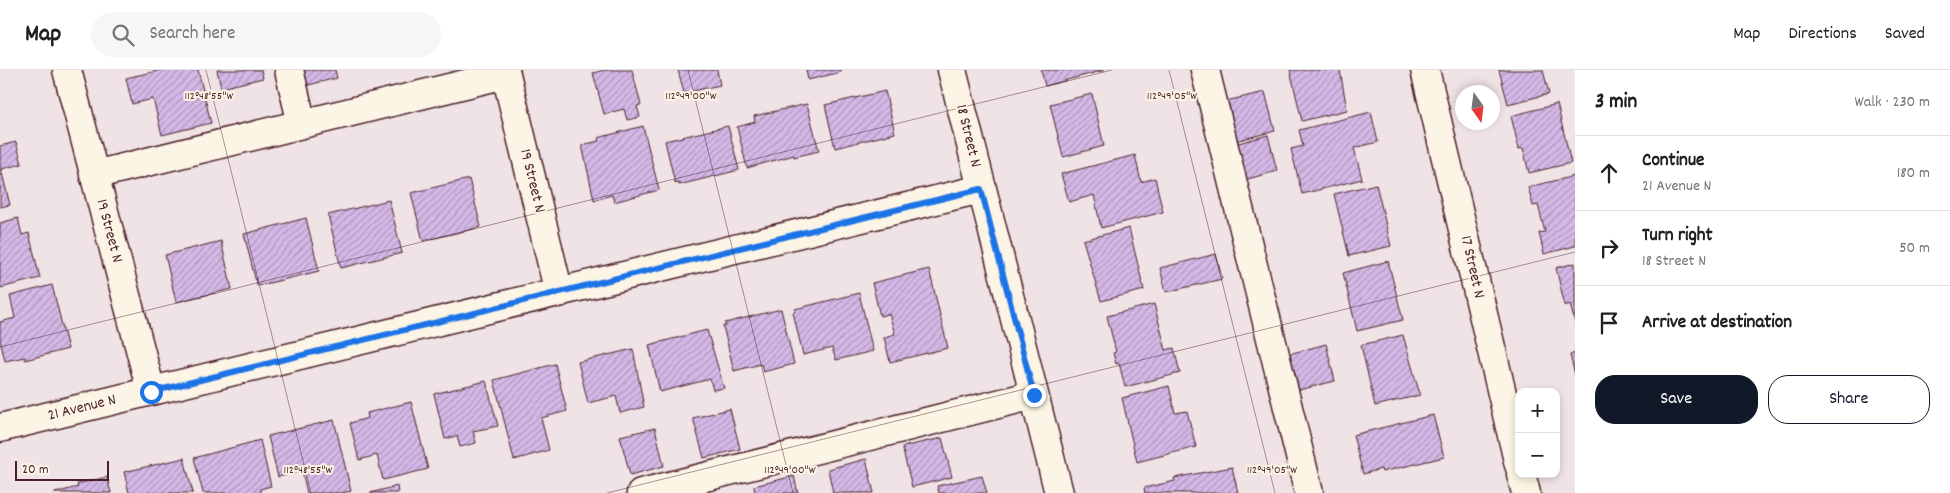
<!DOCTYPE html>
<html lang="en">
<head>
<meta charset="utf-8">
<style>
  :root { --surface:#fff; --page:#f6f6f6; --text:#202124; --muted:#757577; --line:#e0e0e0; --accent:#111827 }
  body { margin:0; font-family:Dekko,sans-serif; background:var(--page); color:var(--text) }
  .controls { position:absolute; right:15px; bottom:15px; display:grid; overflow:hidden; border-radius:10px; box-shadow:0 2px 8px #0003 }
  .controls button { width:45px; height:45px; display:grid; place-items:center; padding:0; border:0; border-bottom:1px solid var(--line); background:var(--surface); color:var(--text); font:25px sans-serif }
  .compass { position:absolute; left:1455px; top:15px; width:45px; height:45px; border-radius:50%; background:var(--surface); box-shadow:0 2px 8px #0003; rotate:166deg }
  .scale { position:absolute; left:15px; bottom:12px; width:94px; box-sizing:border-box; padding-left:5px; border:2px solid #4a1f2b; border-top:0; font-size:14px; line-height:18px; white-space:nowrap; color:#4a1f2b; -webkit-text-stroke:4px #fcf5e5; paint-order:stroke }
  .stop { position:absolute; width:15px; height:15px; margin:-11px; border:4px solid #1a73e8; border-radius:50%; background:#fff }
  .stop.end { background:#1a73e8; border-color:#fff; box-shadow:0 1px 5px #0008 }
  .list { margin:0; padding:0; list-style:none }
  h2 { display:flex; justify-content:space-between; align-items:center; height:65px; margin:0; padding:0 20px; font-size:21px }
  h2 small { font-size:16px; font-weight:400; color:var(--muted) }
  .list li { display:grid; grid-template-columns:32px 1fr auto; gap:15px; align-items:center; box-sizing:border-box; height:75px; padding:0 20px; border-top:1px solid var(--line) }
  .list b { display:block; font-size:19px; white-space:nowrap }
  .list p { margin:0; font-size:16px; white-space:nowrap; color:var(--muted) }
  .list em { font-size:16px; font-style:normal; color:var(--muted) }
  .actions { display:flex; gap:10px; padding:15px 20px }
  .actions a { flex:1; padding:11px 0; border:1px solid var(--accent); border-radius:20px; text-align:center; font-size:18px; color:var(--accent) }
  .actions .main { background:var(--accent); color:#fff }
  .icon { flex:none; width:28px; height:28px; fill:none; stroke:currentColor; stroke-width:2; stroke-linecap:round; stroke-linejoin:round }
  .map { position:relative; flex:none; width:1575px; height:423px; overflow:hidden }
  header { display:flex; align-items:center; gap:30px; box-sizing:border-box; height:70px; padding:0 25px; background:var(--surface); border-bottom:1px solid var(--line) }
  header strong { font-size:24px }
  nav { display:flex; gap:28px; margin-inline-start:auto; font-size:18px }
  .search { width:350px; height:45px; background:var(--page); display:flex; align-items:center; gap:12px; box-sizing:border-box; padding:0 18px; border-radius:28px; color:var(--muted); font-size:19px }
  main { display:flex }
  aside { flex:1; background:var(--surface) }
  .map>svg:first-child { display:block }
  .building { fill:url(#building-hatch); stroke:#4a1f2b }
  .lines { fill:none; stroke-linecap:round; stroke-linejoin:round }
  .minor-casing { stroke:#4a1f2b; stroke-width:31 }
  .minor { stroke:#fcf5e5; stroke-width:28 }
  .route { stroke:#1a73e8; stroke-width:6 }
  .ticks { fill:none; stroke:#4a1f2b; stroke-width:1; stroke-opacity:0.45 }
  .labels { text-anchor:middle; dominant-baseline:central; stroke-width:4; stroke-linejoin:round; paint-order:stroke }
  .street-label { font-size:16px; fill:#4a1f2b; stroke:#fcf5e5 }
  .ticks-label { font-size:12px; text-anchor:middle; fill:#4a1f2b; stroke:#fcf5e5; stroke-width:4; stroke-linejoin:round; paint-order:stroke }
</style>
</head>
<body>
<header>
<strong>Map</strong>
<div class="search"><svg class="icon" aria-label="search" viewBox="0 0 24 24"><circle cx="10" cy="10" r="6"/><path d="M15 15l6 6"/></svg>Search here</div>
<nav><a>Map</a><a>Directions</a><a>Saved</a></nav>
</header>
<main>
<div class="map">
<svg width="1575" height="423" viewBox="0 0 1575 423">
  <defs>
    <pattern id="building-hatch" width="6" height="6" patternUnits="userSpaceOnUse" patternTransform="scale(1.25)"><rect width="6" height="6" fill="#d4b9e7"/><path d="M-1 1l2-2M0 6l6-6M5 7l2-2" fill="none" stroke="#ae96bb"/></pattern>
  </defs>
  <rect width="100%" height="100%" fill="#f0e3e6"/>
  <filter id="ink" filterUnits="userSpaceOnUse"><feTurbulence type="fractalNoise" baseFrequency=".02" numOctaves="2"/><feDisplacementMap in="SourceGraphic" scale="10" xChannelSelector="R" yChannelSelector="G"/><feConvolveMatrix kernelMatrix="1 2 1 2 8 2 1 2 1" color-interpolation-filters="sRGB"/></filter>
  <g filter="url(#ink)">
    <!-- building -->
    <path class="building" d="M161 0H198L211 53 162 65 153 29 132 34 126 8Z
      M217 0H261L263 8 221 18Z
      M296 0H335L337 8 300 17Z
      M605 0H632L641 35 637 36 640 47 627 50 624 39 604 44 593 3Z
      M678 0H717L720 15 684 23Z
      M806 0H841V2L808 10Z
      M1041 0H1105L1045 16Z
      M1290 0H1340L1347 40 1302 51Z
      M1499 0H1543L1549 24 1508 34Z
      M885 21 895 63 835 78 825 35Z
      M1265 22 1275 61 1235 71 1226 31Z
      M1092 24 1104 76 1063 87 1050 34Z
      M807 34 819 81 794 87V85L747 98 737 57 755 52 754 46Z
      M1557 34 1571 93 1529 103 1523 78 1519 79 1511 46Z
      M1371 42 1378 72 1354 78 1362 109 1302 124 1291 79 1303 76 1299 60Z
      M643 56 659 120 614 132 612 125 594 130 582 75 599 71 598 68Z
      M728 56 739 100 679 115V112L675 113 665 71Z
      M1268 65 1277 101 1244 110 1235 74Z
      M16 72 22 94 1 99 10 135 0 137V76Z
      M1135 85 1141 112 1155 108 1163 142 1101 158 1094 125 1069 132 1061 104Z
      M1575 106V176L1544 184 1539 163 1545 162 1538 135 1533 136 1528 117Z
      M469 109 481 157 423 171 411 123Z
      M1376 114 1391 176 1349 186 1334 124Z
      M389 130 402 183 341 198 328 145Z
      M18 148 22 165 29 163 40 208 0 218V153Z
      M306 148 319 201 257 216 244 164Z
      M1129 158 1144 220 1101 231 1083 170Z
      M221 171 232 219 176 232 165 185Z
      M1216 184 1222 209 1166 222 1160 198Z
      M1388 191 1403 250 1357 261 1343 203Z
      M1575 193V253L1570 234 1565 236 1556 198Z
      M929 199 948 278 890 292 884 267 895 264 889 244 880 246 872 213Z
      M52 215 68 279 25 290V287L5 291 0 270V252L15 248 10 226Z
      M859 223 873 281 836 290 832 278 803 285 793 242 796 241 795 239Z
      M1154 234 1166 280 1174 278 1180 303 1125 317 1119 293 1116 294 1113 283 1116 282 1107 246Z
      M781 239 794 294 763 302 761 294 734 301 723 256H726L725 253Z
      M707 260 724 318 713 320 710 309 660 322 649 275Z
      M1403 265 1420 325 1375 336 1361 275Z
      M1326 274 1335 311 1299 320 1289 284Z
      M633 279 644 337 620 343 616 326 588 333 578 292Z
      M1575 283V305L1570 285Z
      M555 294 567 341 541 348 549 380 514 390 494 310Z
      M486 311 498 356 473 361 476 373 460 377 457 366 445 369 434 324Z
      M1169 316 1175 343 1187 341 1196 377 1137 392 1122 328Z
      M411 332 428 399 383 410 377 385 359 390 350 353 368 348 367 343Z
      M730 339 740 379 704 388 693 348Z
      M1433 345 1444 387 1382 402 1381 399 1363 404 1353 365Z
      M334 350 351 421 342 423H307L302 401 278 407 268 366Z
      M655 358 664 396 630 405 620 366Z
      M942 368 952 407 912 417 902 377Z
      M260 370 271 416 260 419 261 423H203L194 388Z
      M184 388 193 423H129L124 402Z
      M866 389 874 423H833L828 399Z
      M1232 397 1238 423H1145L1144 418 1175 411 1174 408Z
      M794 406 798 423H755L754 416Z
      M982 406 987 423H939L937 416Z
      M107 407 111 423H54L78 417 77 414Z
      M397 416 398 423H370Z"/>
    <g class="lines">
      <!-- minor casing -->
      <g class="minor-casing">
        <path id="minor" d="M67 0 151 321
          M289 0 302 54
          M505 0 559 223
          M952 0 1059 423
          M1205 0 1309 423
          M1425 0 1519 395
          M94 105 506 4
          M0 358 981 119
          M1521 404 1526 423
          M641 423 1034 325"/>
      </g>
      <!-- minor -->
      <use href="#minor" class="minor"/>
    </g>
  </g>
  <g class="lines" filter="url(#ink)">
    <!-- route -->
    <path class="route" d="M151 322 981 119 1034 325"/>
  </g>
  <!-- ticks -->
  <path class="ticks" d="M206 0 311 423M688 0 793 423M1169 0 1275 423M0 277 1112 0M607 423 1575 182"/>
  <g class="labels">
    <!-- street labels -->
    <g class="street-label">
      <text transform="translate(968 66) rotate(76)">18 Street N</text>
      <text transform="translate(532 111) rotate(76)">19 Street N</text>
      <text transform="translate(109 161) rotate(75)">19 Street N</text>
      <text transform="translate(1472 197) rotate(77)">17 Street N</text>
      <text transform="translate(82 338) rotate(-14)">21 Avenue N</text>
    </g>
  </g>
  <g class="ticks-label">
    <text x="209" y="29">112°48'55"W</text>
    <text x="691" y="29">112°49'00"W</text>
    <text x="1172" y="29">112°49'05"W</text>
    <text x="308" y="403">112°48'55"W</text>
    <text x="790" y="403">112°49'00"W</text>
    <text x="1272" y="403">112°49'05"W</text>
  </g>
</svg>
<div class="controls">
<button>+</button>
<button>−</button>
</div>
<svg class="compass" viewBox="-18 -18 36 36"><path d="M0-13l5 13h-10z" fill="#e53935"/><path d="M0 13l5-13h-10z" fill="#757577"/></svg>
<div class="scale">20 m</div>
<div class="stop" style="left:151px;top:322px"></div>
<div class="stop end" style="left:1034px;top:325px"></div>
</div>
<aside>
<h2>3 min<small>Walk · 230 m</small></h2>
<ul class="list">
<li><svg class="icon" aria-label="ahead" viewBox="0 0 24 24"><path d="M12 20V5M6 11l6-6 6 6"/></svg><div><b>Continue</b><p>21 Avenue N</p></div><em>180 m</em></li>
<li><svg class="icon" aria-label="right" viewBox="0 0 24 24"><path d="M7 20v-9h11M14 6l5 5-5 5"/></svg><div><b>Turn right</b><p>18 Street N</p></div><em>50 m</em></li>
<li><svg class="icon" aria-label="arrive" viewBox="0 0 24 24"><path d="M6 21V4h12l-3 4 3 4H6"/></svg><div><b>Arrive at destination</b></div></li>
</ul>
<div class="actions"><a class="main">Save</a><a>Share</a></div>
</aside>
</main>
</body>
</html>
